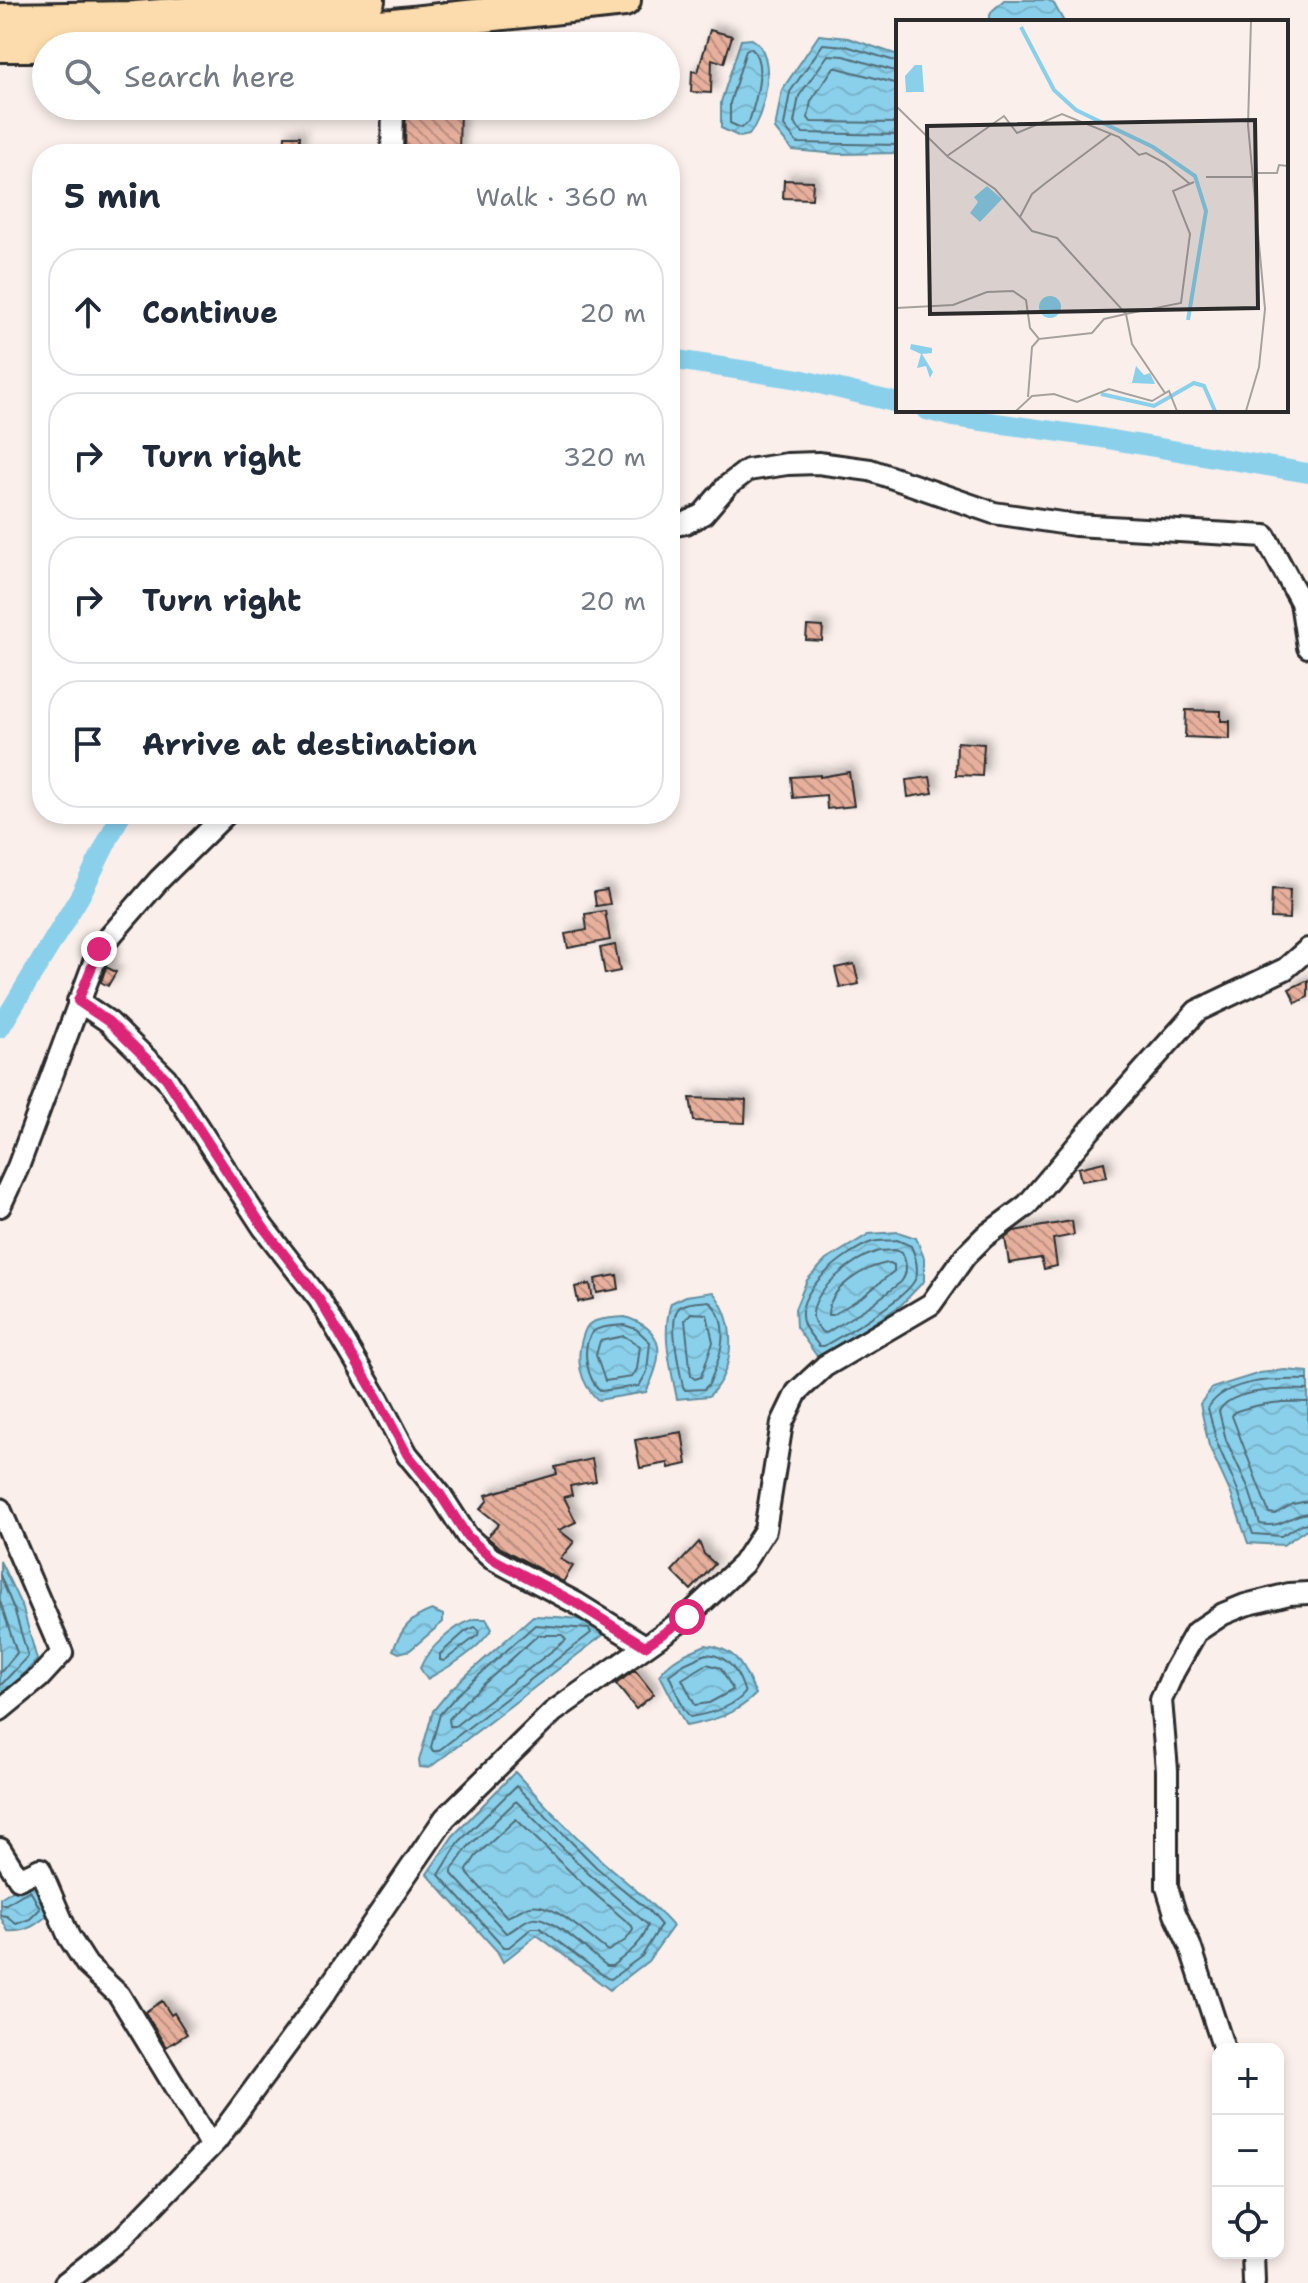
<!DOCTYPE html>
<html lang="en">
<head>
<meta charset="utf-8">
<style>
  :root { --surface:#fff; --page:#f2f2f3; --text:#1f2937; --muted:#747a83; --line:#e0e1e3 }
  body { margin:0; font-family:"Shantell Sans",sans-serif; background:var(--page); color:var(--text) }
  .controls { position:absolute; right:24px; bottom:24px; display:grid; overflow:hidden; border-radius:16px; box-shadow:0 4px 12px #0003 }
  .controls button { width:72px; height:72px; display:grid; place-items:center; padding:0; border:0; border-bottom:2px solid var(--line); background:var(--surface); color:var(--text); font:40px sans-serif }
  .stop { position:absolute; width:24px; height:24px; margin:-18px; border:6px solid #db2777; border-radius:50%; background:#fff }
  .stop.end { background:#db2777; border-color:#fff; box-shadow:0 2px 8px #0008 }
  .list { margin:0; padding:0; list-style:none }
  h2 { display:flex; justify-content:space-between; align-items:center; height:104px; margin:0; padding:0 32px; font-size:34px }
  h2 small { font-size:26px; font-weight:400; color:var(--muted) }
  .list li { display:grid; grid-template-columns:52px 1fr auto; gap:24px; align-items:center; box-sizing:border-box; height:128px; margin:0 16px 16px; padding:0 16px; border:2px solid var(--line); border-radius:32px }
  .list b { display:block; font-size:30px; white-space:nowrap }
  .list em { font-size:26px; font-style:normal; color:var(--muted) }
  .icon { flex:none; width:44px; height:44px; fill:none; stroke:currentColor; stroke-width:2; stroke-linecap:round; stroke-linejoin:round }
  .map { position:relative; flex:none; width:1308px; height:2283px; overflow:hidden }
  .search { position:absolute; background:var(--surface); box-shadow:0 4px 12px #0003; left:32px; top:32px; width:648px; height:88px; display:flex; align-items:center; gap:20px; box-sizing:border-box; padding:0 28px; border-radius:44px; color:var(--muted); font-size:30px }
  .panel { position:absolute; background:var(--surface); box-shadow:0 4px 12px #0003; left:32px; top:144px; width:648px; height:680px; border-radius:32px }
  .map>svg:first-child { display:block }
  .water { fill:url(#water-waves); stroke:#648e9e; stroke-width:2 }
  .lines { fill:none; stroke-linecap:round; stroke-linejoin:round }
  .shore { stroke:#516d78; stroke-width:2 }
  .canal { stroke:#8ad0eb; stroke-width:20 }
  .building { fill:url(#building-back-hatch); stroke:#2b2b2b; stroke-width:2; filter:url(#shadow) }
  .minor-casing { stroke:#2b2b2b; stroke-width:26 }
  .trunk-casing { stroke:#2b2b2b; stroke-width:38 }
  .minor { stroke:#fff; stroke-width:20 }
  .trunk { stroke:#fcdcac; stroke-width:32 }
  .route { stroke:#db2777; stroke-width:10 }
  .inset-river { fill:none; stroke:#8ad0eb; stroke-width:4 }
  .inset-road { fill:none; stroke:#a7a19e; stroke-width:2 }
  .view { fill:#2b2b2b; fill-opacity:0.15; stroke:#2b2b2b; stroke-width:4 }
  .inset-edge { fill:none; stroke:#2b2b2b; stroke-width:4 }
</style>
</head>
<body>
<div class="map">
<svg width="1308" height="2283" viewBox="0 0 1308 2283">
  <defs>
    <pattern id="water-waves" width="16" height="10" patternUnits="userSpaceOnUse" patternTransform="scale(2)"><rect width="16" height="10" fill="#8ad0eb"/><path d="M0 5q4-4 8 0t8 0" fill="none" stroke="#77b3ca"/></pattern>
    <pattern id="building-back-hatch" width="6" height="6" patternUnits="userSpaceOnUse" patternTransform="scale(2)"><rect width="6" height="6" fill="#e7b09d"/><path d="M-1 5l2 2M0 0l6 6M5-1l2 2" fill="none" stroke="#bb8f80"/></pattern>
    <filter id="shadow"><feDropShadow dx="5.5" dy="-5.5" stdDeviation="4" flood-color="#0004"/></filter>
  </defs>
  <rect width="100%" height="100%" fill="#faefeb"/>
  <filter id="ink" filterUnits="userSpaceOnUse"><feTurbulence type="fractalNoise" baseFrequency=".0125" numOctaves="2"/><feDisplacementMap in="SourceGraphic" scale="16" xChannelSelector="R" yChannelSelector="G"/><feConvolveMatrix kernelMatrix="1 2 1 2 8 2 1 2 1" color-interpolation-filters="sRGB"/></filter>
  <g filter="url(#ink)">
    <!-- water -->
    <path class="water" d="M1004 0H1048L1054 4 1064 22H987L992 11Z
      M819 35 848 38 898 55V153L839 154 792 150 775 129 782 90Z
      M752 39C779 54 765 115 749 135L740 137 721 128V102L741 40Z
      M898 1232 916 1238 924 1258V1281L901 1305 819 1359 796 1327 795 1309 807 1280 826 1260 869 1234Z
      M713 1292C737 1322 736 1368 709 1396L677 1399C671 1368 661 1334 671 1303L686 1296Z
      M625 1317C668 1330 663 1358 646 1392L598 1400C580 1383 575 1360 583 1336 585 1330 587 1324 593 1322 602 1318 616 1318 625 1317Z
      M1285 1370 1308 1372V1528L1283 1545 1248 1543 1231 1494 1209 1446 1200 1404 1212 1388 1260 1373Z
      M0 1561 23 1609 37 1660 10 1689 0 1695Z
      M432 1610 443 1615V1622L410 1650 399 1653 393 1650C402 1628 410 1618 432 1610Z
      M533 1616C560 1617 585 1617 611 1629L429 1768 420 1767 419 1761 433 1711 451 1689Z
      M474 1619H486L492 1629C476 1652 451 1666 427 1679L420 1668C428 1648 454 1626 474 1619Z
      M706 1645C739 1649 742 1667 756 1694 737 1714 712 1721 686 1726L660 1675C670 1659 689 1652 706 1645Z
      M515 1772C543 1803 572 1834 603 1862 627 1883 652 1902 673 1926L648 1961 610 1990 537 1935 503 1962 497 1951 427 1874 453 1836Z
      M31 1879 38 1881 51 1912C38 1924 26 1933 8 1931L0 1916V1898Z"/>
    <g class="lines">
      <!-- shore -->
      <path class="shore" d="M751 48C768 63 755 103 749 122L741 128 730 123V103L746 50Z
        M898 62 846 46 823 44 790 92 784 126 797 143 898 145
        M898 72 844 56 828 55 799 96 794 123 803 133 898 135
        M898 84 834 67 811 101 808 118 811 122 898 123
        M897 1240 911 1246C915 1255 919 1266 916 1277 911 1297 843 1335 824 1346H819C815 1340 807 1332 804 1325 791 1293 846 1251 872 1242 879 1240 889 1241 897 1240Z
        M895 1250 902 1253C907 1263 908 1273 901 1282L871 1305 826 1333 822 1332C818 1327 813 1323 813 1316 812 1290 853 1259 876 1252 882 1250 889 1251 895 1250Z
        M890 1263 894 1265V1271L865 1295 833 1315H828C828 1288 866 1265 890 1263Z
        M709 1301C733 1324 720 1359 709 1384L704 1389 685 1390 683 1387C680 1371 668 1322 678 1309 685 1301 700 1303 709 1301Z
        M691 1313 707 1314 713 1342 701 1377 695 1379 691 1376 685 1320Z
        M624 1325 636 1329 650 1342 647 1372 639 1386 601 1391C587 1380 580 1347 593 1332 598 1326 616 1326 624 1325Z
        M624 1336 640 1346 637 1369 632 1377 605 1381 596 1355 600 1341Z
        M1308 1380C1277 1379 1226 1378 1208 1408L1217 1443 1238 1491 1253 1534 1281 1536 1302 1524 1308 1523
        M1308 1390C1285 1389 1232 1388 1219 1411L1226 1440 1248 1487 1260 1524C1283 1529 1288 1515 1308 1513
        M1308 1402C1281 1401 1260 1403 1234 1412L1232 1416 1269 1513 1275 1514 1293 1504 1308 1501
        M0 1575 15 1612 28 1656 0 1686
        M0 1601 17 1653 0 1673
        M535 1625 589 1629 591 1633 438 1751H433L431 1747 440 1714 457 1695Z
        M475 1627 479 1630 478 1635 444 1661 440 1660V1654L466 1631Z
        M538 1635H562L566 1640 455 1726H450L449 1719 464 1702Z
        M706 1654C729 1655 739 1673 745 1693 733 1708 708 1714 690 1717L684 1709 669 1675 684 1664Z
        M707 1664 721 1668 733 1690 709 1703 695 1705 682 1679Z
        M516 1786 596 1867 648 1910 661 1925 642 1956 611 1979 607 1978 540 1928H532L509 1947H504L439 1875 459 1842Z
        M516 1801 589 1874 648 1925C644 1943 626 1955 612 1966H607C593 1955 549 1914 533 1918 522 1920 515 1931 506 1933L452 1874V1870L467 1848Z
        M516 1819 582 1883 632 1926 633 1930 626 1940 608 1951C589 1938 554 1901 530 1906 522 1908 515 1914 507 1917L468 1874 467 1870 476 1856Z
        M0 1904H6L30 1890 40 1909 30 1919 16 1924 7 1916 0 1915"/>
      <!-- canal -->
      <path class="canal" d="M670 359 799 379 898 403
        M926 410 954 417 1095 437 1308 473
        M0 1028 80 896 121 814"/>
    </g>
    <!-- building -->
    <path class="building" d="M710 30 732 36 724 63 712 59 711 93 691 92 692 71 698 72Z
      M406 106H460L459 154H405Z
      M285 136H300L299 154H284Z
      M784 180 813 181 812 199 783 198Z
      M807 626 823 627 822 641 806 640Z
      M1186 710 1221 711V721H1230V739L1185 737Z
      M957 742 984 744 982 776 956 775Z
      M849 772 854 806 827 809 826 795 793 798 791 777 820 775V777Z
      M930 777 933 793 908 797 906 780Z
      M1272 889 1290 890 1289 919 1271 918Z
      M607 890 610 904 596 906 594 892Z
      M605 911 610 940 568 948 565 934 587 930 585 914Z
      M615 945 620 971 605 974 600 948Z
      M854 964 859 984 840 988 835 968Z
      M106 967 116 972 108 986 101 982Z
      M1308 980V997L1296 1003 1289 989Z
      M690 1098 746 1100 745 1123 694 1121Z
      M1104 1162 1107 1177 1081 1181 1078 1168Z
      M1072 1221 1074 1235 1053 1239 1057 1266 1044 1269 1041 1258 1009 1263 1005 1238 1014 1231Z
      M617 1275 619 1289 597 1293 595 1279Z
      M590 1284 593 1299 578 1302 575 1287Z
      M682 1432 687 1464 669 1468 668 1463 640 1468 635 1440Z
      M592 1459 596 1481 570 1486 572 1495 564 1497 576 1522 559 1530 574 1542 560 1559 573 1566 563 1582 499 1547 487 1537 499 1524 480 1509 488 1500 486 1495 557 1474 555 1467Z
      M699 1542 704 1554 715 1564 691 1590 672 1571Z
      M635 1670 654 1694 636 1709 616 1684Z
      M162 2001 171 2015 174 2013 187 2034 166 2047 145 2012Z"/>
    <g class="lines">
      <!-- minor casing -->
      <g class="minor-casing">
        <path id="minor" d="M394 46V25
          M392 154 393 106
          M670 526 686 523 703 514 727 486 748 470 787 464 818 463 870 470 994 513 1075 525 1265 536 1301 602 1308 647
          M78 1001 109 1022 166 1078 263 1227 319 1299 378 1399 408 1456
          M0 1206 18 1167 99 949 159 880 226 814
          M407 1454 440 1494 467 1536 491 1558 576 1603 645 1646
          M0 1509 62 1653 39 1678 0 1710
          M0 1849 19 1879 40 1869 69 1937 87 1965 119 1995 211 2146
          M1224 2049 1190 1946 1175 1913 1167 1887V1770L1161 1700 1174 1671 1196 1632 1223 1614 1245 1605 1289 1594 1308 1593
          M1253 2253 1254 2283
          M65 2283 121 2239 216 2141 325 1993 445 1818 553 1712 687 1617 743 1564 765 1530 782 1423 797 1392 825 1366 931 1304 965 1256 984 1237 1027 1205 1091 1129 1197 1011 1285 969 1308 949"/>
      </g>
      <!-- trunk casing -->
      <g class="trunk-casing">
        <path id="trunk" d="M0 20 135 18 368 0
          M0 45H30L394 25 624 0"/>
      </g>
      <!-- minor -->
      <use href="#minor" class="minor"/>
      <!-- trunk -->
      <use href="#trunk" class="trunk"/>
    </g>
  </g>
  <g class="lines" filter="url(#ink)">
    <!-- route -->
    <path class="route" d="M99 949 78 1001 109 1022 166 1078 263 1227 319 1299 378 1399 407 1454 440 1494 467 1536 491 1558 576 1603 645 1646 687 1617"/>
  </g>
  <!-- overview -->
  <g transform="translate(896 20)">
    <rect width="392" height="392" fill="#faefeb"/>
    <path d="M19 45H26L28 72H10L9 56ZM91 166 106 179 84 202 74 193 82 182 78 177ZM143 287a11 11 0 1 1 22 0a11 11 0 1 1-22 0ZM15 324 36 328V333L26 334 37 352 34 358 30 346 21 348 25 334 14 329ZM240 346 248 355 254 353 259 364 236 363Z" fill="#8ad0eb"/>
    <path class="inset-river" d="M125 7 158 70 180 90 257 127 299 156 310 191 292 300M205 374 258 386 298 363 308 366 319 391"/>
    <path class="inset-road" d="M0 86 52 137 99 169 136 211 161 218 230 294 285 283 294 214 277 171 298 162M51 136 108 96 121 113 166 94 223 117 243 135 250 133 269 143 294 164M360 153H381L383 145 392 146M310 157H356M151 162 215 114M124 197 136 174 151 162M0 288 57 285 91 272 117 271 130 280 134 308 143 319 196 313 208 299 230 294 236 324 269 373M132 377 136 327 143 319M120 391 136 376 158 374 181 382 213 369 256 381 273 371 281 391M350 391 363 347 369 289 352 105 355 1"/>
    <path class="view" d="M359 100 362 288 34 294 31 106Z"/>
    <rect width="392" height="392" class="inset-edge"/>
  </g>
</svg>
<div class="controls">
<button>+</button>
<button>−</button>
<button><svg class="icon" aria-label="locate" viewBox="0 0 24 24"><circle cx="12" cy="12" r="6"/><path d="M12 2v4M12 18v4M2 12h4M18 12h4"/></svg></button>
</div>
<div class="stop" style="left:687px;top:1617px"></div>
<div class="stop end" style="left:99px;top:949px"></div>
<div class="search"><svg class="icon" aria-label="search" viewBox="0 0 24 24"><circle cx="10" cy="10" r="6"/><path d="M15 15l6 6"/></svg>Search here</div>
<section class="panel">
<h2>5 min<small>Walk · 360 m</small></h2>
<ul class="list">
<li><svg class="icon" aria-label="ahead" viewBox="0 0 24 24"><path d="M12 20V5M6 11l6-6 6 6"/></svg><div><b>Continue</b></div><em>20 m</em></li>
<li><svg class="icon" aria-label="right" viewBox="0 0 24 24"><path d="M7 20v-9h11M14 6l5 5-5 5"/></svg><div><b>Turn right</b></div><em>320 m</em></li>
<li><svg class="icon" aria-label="right" viewBox="0 0 24 24"><path d="M7 20v-9h11M14 6l5 5-5 5"/></svg><div><b>Turn right</b></div><em>20 m</em></li>
<li><svg class="icon" aria-label="arrive" viewBox="0 0 24 24"><path d="M6 21V4h12l-3 4 3 4H6"/></svg><div><b>Arrive at destination</b></div></li>
</ul>
</section>
</div>
</body>
</html>
